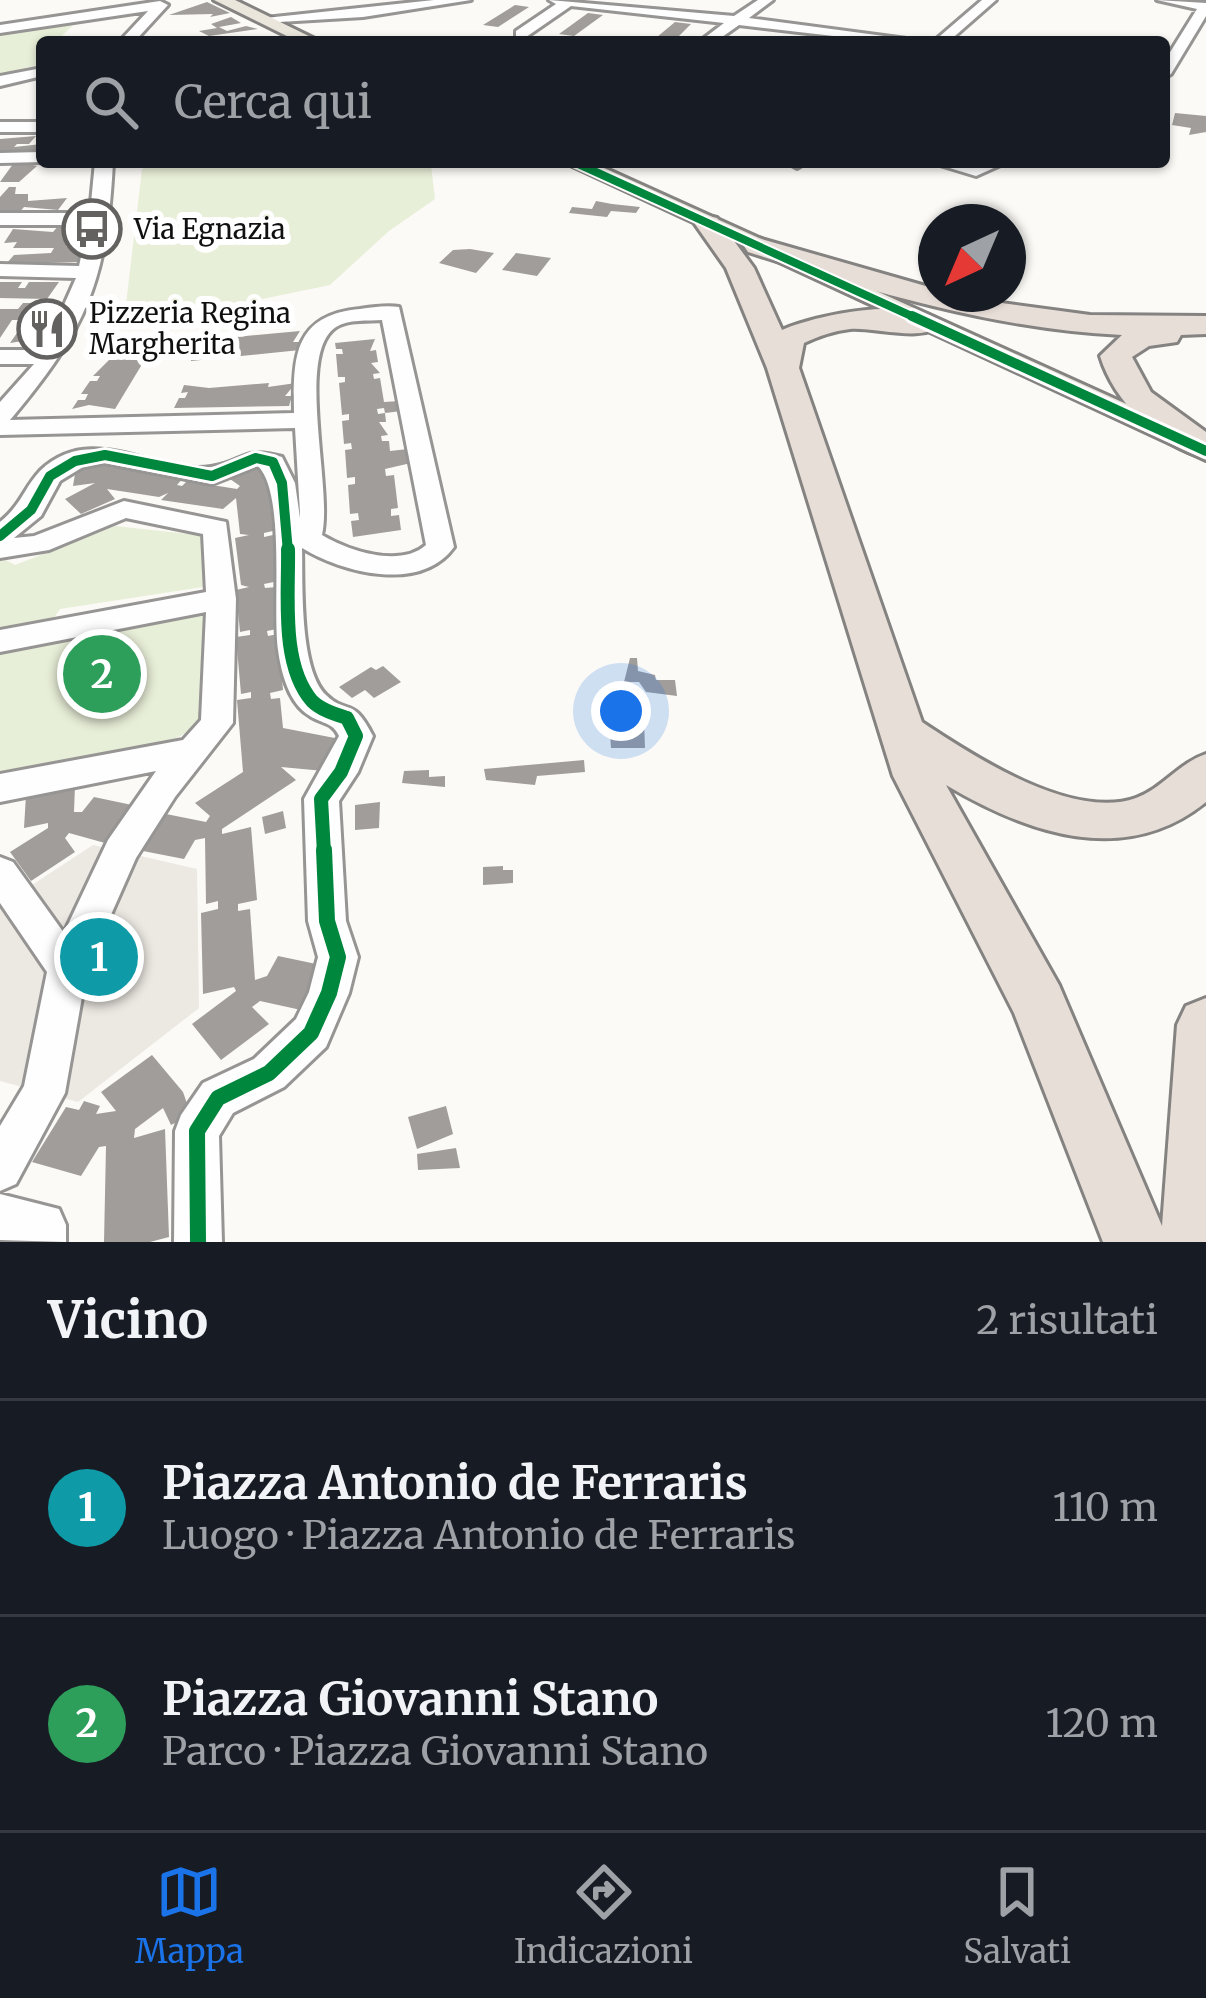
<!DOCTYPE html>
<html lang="it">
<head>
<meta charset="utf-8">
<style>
  :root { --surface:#171b24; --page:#242831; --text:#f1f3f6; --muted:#9ea1a6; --line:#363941; --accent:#1a73e8 }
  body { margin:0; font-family:Merriweather,serif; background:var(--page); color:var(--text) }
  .compass { position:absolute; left:918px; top:204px; width:108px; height:108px; border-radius:50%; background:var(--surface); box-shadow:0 3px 9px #0004; rotate:224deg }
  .you { position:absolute; left:621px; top:711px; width:42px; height:42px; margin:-30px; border:9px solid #fff; border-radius:50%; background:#1a73e8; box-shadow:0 0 0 18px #1a73e833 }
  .badge { display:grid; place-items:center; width:78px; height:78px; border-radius:50%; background:var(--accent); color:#fff; font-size:39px; font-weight:700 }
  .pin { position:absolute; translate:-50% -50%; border:6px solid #fff; box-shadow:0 3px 12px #0006 }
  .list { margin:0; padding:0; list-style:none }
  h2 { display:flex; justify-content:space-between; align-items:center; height:156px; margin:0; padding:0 48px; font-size:51px }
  h2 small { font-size:39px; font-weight:400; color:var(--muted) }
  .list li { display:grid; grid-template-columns:78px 1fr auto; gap:36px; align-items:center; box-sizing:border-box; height:216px; padding:0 48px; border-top:3px solid var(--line) }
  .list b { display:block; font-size:45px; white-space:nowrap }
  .list p { margin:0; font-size:39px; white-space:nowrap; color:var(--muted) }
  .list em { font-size:39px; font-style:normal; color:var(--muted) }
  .icon { flex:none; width:66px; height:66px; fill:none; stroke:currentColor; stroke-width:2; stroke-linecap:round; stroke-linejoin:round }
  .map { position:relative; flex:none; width:1206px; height:1242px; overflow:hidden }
  .search { position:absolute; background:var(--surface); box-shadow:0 3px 9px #0004; left:36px; right:36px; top:36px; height:132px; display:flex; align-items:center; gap:30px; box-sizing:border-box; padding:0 42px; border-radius:12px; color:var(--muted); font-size:45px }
  .sheet { height:588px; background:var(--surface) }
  nav { display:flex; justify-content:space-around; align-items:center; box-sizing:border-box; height:168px; border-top:3px solid var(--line); background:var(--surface); font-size:33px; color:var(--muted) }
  nav a { display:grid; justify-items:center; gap:6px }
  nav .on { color:var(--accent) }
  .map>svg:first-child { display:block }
  .green { fill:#e8efd8 }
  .plaza { fill:#ece8e2 }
  .building { fill:#a09d9b }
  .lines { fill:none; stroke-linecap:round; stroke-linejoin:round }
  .minor-casing { stroke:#969594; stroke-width:6 }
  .major-casing { stroke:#848381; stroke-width:6 }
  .highway-casing { stroke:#848381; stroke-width:6 }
  .minor { fill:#fffefe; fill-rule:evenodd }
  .major { fill:#ebe6dc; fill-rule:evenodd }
  .highway { fill:#e8ded8; fill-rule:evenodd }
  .cycleway-far3-casing { stroke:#fff; stroke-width:12 }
  .cycleway-far2-casing { stroke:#fff; stroke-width:16 }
  .cycleway-far1-casing { stroke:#fff; stroke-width:21 }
  .cycleway-casing { stroke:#fff; stroke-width:24 }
  .cycleway-far3 { stroke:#00873e; stroke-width:8 }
  .cycleway-far2 { stroke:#00873e; stroke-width:10 }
  .cycleway-far1 { stroke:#00873e; stroke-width:14 }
  .cycleway { stroke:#00873e; stroke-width:16 }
  .labels { text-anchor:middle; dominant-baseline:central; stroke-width:12; stroke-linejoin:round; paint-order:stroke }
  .far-poi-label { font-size:27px; fill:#101010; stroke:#fff; text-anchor:start }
</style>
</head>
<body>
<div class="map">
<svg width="1206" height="1242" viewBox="0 0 1206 1242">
  <rect width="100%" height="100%" fill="#fcfaf6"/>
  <!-- green -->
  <path class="green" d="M85 21 73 25 56 42H42V64L0 74V32Z
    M168 162H437L431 165 435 199 389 231 330 285 162 320 124 321 142 169Z
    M115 526 207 536 210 582 203 587 60 609 49 625 0 632V557L15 565Z
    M203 615C203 640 210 706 196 725 175 752 39 768 0 775V647Z"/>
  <!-- plaza -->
  <path class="plaza" d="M93 845 197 869 199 1008 78 1102 0 1081V906Z"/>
  <!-- building -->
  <path class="building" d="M207 2 230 13 210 17 213 14 169 15Z
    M515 5 529 7 498 27 483 25Z
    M588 13 603 15 574 36 559 34Z
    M231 17 241 23 219 27 227 31 246 26 258 29 209 36 199 31 217 28 211 24Z
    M675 22 691 24 673 42H651Z
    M1175 113 1206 116V132L1189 135 1191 128 1172 125Z
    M36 136 29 144H17L14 147 42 144V153L0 154V139Z
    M13 164H28L37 166 19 182H0Z
    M9 187H16L15 194H28V201L67 198 58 210 24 207 18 214H0V197Z
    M596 201 612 204 640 207 636 213 611 211 607 217 569 213 572 207 592 209Z
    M59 225H86L66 247H83L78 262 6 264 14 255 51 253 54 248H13L17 242 4 243 13 229 53 232Z
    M470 249 494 253 476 273 439 263 453 250Z
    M516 253 551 258 537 276 502 270Z
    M0 282H22L18 288H25L29 282H59L47 299 0 298Z
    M23 303H36L32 309H54L48 319H60L48 337 10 343 26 320H12L0 338V309H18Z
    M300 331 293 342H300V350L191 361V352H198V347L192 348 193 341Z
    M375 339 370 351 376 350 378 362 371 363 380 373 373 374 374 379 380 378 384 402 400 401 402 411 385 413 384 408 377 409 378 414 385 413 386 422H379L388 435 381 436 382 441H389L390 451 408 449 411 463 385 469 386 476 394 475 398 508 391 509V516L399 515 401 530 353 537 351 521 359 520 358 513 350 514 348 485 355 484V477L347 478 345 450 352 449 351 443 344 444 342 421 349 420V414L342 415 339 383 345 382V377H338L336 354H343L342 349H336L335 343Z
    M110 350 150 351 115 409 89 405 72 409 78 400H85L88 394H81L90 381H97L100 376H93L111 358 105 359Z
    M269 383 268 387 296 383 285 396H292L289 406 174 408 179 398H185L188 392 181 393 184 385 209 388Z
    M111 462 110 467 183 478 177 485 182 486 187 481 237 489 240 486 230 479 259 465 278 479 277 530 264 533V537L273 535 279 581 264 584 265 588 277 587 282 628 267 631 268 636 278 634 283 690 270 693 271 699 280 698 283 728 340 739 324 771 281 767 296 780 222 829V834L251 827 257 900 238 904V911L250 909 255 980 267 976 278 956 321 965 301 1010 260 1001 252 1007 269 1024 221 1060 192 1024 236 991 234 987 203 994 201 913 218 909V901L206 904 205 838 195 840 184 859 143 851 166 814 206 822 210 816 195 803 243 772 237 700 251 698V692L241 694 236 637 250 635V630L240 632 236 590 249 587 241 585 235 538 249 535 240 534 236 498 223 509 161 500 168 493 159 497 107 489 115 499 81 514 65 499 95 483 73 486 76 468Z
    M630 658H637L638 671 655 675 656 680H675L677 696 646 692 639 682H624Z
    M383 666 401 682 374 698 365 690 352 698 339 687 371 667 376 670Z
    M619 720H644L645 748H611L610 733 619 732Z
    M584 760 585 772 537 776 535 785 486 780 484 769Z
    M429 770V777L445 776V787L402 783 404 771Z
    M75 785 74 812H82L94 797 132 805 105 843 69 833 65 838 75 852 31 881 10 852 48 828V823L24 828 26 795Z
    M380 802 379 828 355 830V805Z
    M283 811 286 828 265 834 262 817Z
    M503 866V870H513V883L483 885V867Z
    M152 1055 183 1092 191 1115 171 1125 163 1108 135 1129 134 1138 165 1129 169 1237 150 1242H104L106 1146 99 1147 81 1176 32 1162 66 1107 79 1110 84 1101 100 1106 96 1114 116 1111 101 1092Z
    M446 1106 453 1134 417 1149 408 1117Z
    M456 1148 460 1168 418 1170 417 1154Z"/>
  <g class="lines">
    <!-- minor casing -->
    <g class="minor-casing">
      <path id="minor" d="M434 0H471L363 17 263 23 256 19Z
        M549 0 734 16 758 0H773L749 18 929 42H885L739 25 715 42H699L724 23 571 6 526 37H516V31L556 4Z
        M982 0H996L948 42H933Z
        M1157 0 1206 3V16L1171 74 1164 78V62L1197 9Z
        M160 1 168 5 134 42H119L148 11 0 33V25Z
        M42 68V76L0 86V76Z
        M0 122H42V132H0Z
        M42 152 43 162 0 163V153Z
        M95 162H113C107 280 87 329 10 420L294 413C293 356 294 315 360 309 373 307 386 305 399 307L454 547C421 593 343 573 302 548 303 583 299 669 326 695 349 717 352 695 373 736L358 772 339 801 346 921 358 957 349 993 326 1047 284 1087 233 1113 219 1136 222 1242H174L175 1131 181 1115 203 1083 254 1059 296 1019 309 992 318 957 308 921 304 799 339 736C333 722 322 724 310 716 289 704 281 672 278 650 272 607 286 494 258 466L212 484 104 463 83 467 60 481 41 516 14 538 34 536 124 501 226 522 236 599 233 723 175 797 136 858 87 969 65 1093 16 1184 0 1191V1126L24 1086 47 972 0 903V857L13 862 64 933 108 840 156 771 0 802V774L183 740 201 720 206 612 0 652V630L206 592 203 534 126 518 49 550 0 558V522C22 504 24 488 40 471 92 420 156 476 211 467 245 462 241 446 282 457L295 483 300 518V513L295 428 0 435V402L34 364H0V350H44L76 278 0 276V264L79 266 88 225H0V213H90ZM382 320 426 545C400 568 349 551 322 535 333 489 295 353 336 327 348 319 368 321 382 320Z
        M807 162 797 168 788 163 789 162Z
        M930 162H1007L976 176Z
        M0 1194 59 1209 66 1225V1242L0 1240Z"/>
    </g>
    <!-- major casing -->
    <g class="major-casing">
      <path id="major" d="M214 0H235L321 42H299Z
        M564 162H591L1206 440V460Z"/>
    </g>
    <!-- highway casing -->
    <g class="highway-casing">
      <path id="highway" d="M708 216 717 218 754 268 782 330C816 315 915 294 942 324 925 343 875 327 850 329 833 331 819 336 804 343L799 368 922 722C973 756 1072 821 1136 798 1163 788 1179 763 1206 754V802C1125 868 1027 833 946 785L1059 985 1162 1226 1177 1025 1186 1006 1206 998V1242H1103L1014 1013 893 776 767 368 726 268 695 224Z
        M758 238 936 289V294L1090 315 1206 316V334L1181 335 1177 342 1149 346 1132 357 1151 392 1206 432V458C1159 446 1114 402 1100 356L1122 335C993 329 870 291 748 252L744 246 748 240Z"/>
    </g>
    <!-- minor -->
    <use href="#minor" class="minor"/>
    <!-- major -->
    <use href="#major" class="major"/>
    <!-- highway -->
    <use href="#highway" class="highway"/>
    <!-- cycleway-far3 casing -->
    <g class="cycleway-far3-casing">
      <path id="cycleway-far3" d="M574 162 918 319"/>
    </g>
    <!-- cycleway-far2 casing -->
    <g class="cycleway-far2-casing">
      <path id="cycleway-far2" d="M912 316 1206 451
        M0 536 31 510 50 476 75 461 105 455 212 476 256 458 273 462 282 483 288 552"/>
    </g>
    <!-- cycleway-far1 casing -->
    <g class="cycleway-far1-casing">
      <path id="cycleway-far1" d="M288 549C289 594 280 664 312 701 321 710 335 714 347 718L356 736 341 772 321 799 324 853"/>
    </g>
    <!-- cycleway casing -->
    <g class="cycleway-casing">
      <path id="cycleway" d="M198 1242 197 1131 218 1098 269 1073 311 1033 329 993 338 957 327 921 324 850"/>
    </g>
    <!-- cycleway-far3 -->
    <use href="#cycleway-far3" class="cycleway-far3"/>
    <!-- cycleway-far2 -->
    <use href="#cycleway-far2" class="cycleway-far2"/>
    <!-- cycleway-far1 -->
    <use href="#cycleway-far1" class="cycleway-far1"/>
    <!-- cycleway -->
    <use href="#cycleway" class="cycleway"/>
  </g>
  <!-- icons -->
  <defs>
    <g id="bus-ring" transform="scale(3)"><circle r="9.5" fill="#fff" stroke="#636260" stroke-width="1.5"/><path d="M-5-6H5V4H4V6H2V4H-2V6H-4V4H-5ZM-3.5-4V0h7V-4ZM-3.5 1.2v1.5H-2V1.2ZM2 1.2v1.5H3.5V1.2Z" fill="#636260"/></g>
    <g id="restaurant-ring" transform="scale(3)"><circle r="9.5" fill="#fff" stroke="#636260" stroke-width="1.5"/><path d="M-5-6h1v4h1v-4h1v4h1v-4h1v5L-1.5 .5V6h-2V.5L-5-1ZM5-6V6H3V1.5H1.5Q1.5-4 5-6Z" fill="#636260"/></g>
  </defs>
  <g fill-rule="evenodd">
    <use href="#bus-ring" x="92" y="229"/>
    <use href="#restaurant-ring" x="47" y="329"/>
  </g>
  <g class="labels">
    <!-- far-poi labels -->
    <g class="far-poi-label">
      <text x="134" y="229">Via Egnazia</text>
      <text x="89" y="313">Pizzeria Regina<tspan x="89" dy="31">Margherita</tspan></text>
    </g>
  </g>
</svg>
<svg class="compass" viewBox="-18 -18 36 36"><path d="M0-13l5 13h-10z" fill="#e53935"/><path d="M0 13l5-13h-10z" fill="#9ea1a6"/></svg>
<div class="you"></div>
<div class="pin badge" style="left:99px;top:957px;background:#0f9aa8">1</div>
<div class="pin badge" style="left:102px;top:674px;background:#2e9e5b">2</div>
<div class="search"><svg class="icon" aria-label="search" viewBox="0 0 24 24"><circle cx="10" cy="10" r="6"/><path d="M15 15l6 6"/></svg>Cerca qui</div>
</div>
<section class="sheet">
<h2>Vicino<small>2 risultati</small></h2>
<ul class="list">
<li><span class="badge" style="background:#0f9aa8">1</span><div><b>Piazza Antonio de Ferraris</b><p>Luogo · Piazza Antonio de Ferraris</p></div><em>110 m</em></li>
<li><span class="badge" style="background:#2e9e5b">2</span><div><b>Piazza Giovanni Stano</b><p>Parco · Piazza Giovanni Stano</p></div><em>120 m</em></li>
</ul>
</section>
<nav>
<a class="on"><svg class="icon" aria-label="map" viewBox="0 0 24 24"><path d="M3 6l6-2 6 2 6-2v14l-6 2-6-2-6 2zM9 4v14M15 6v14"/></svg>Mappa</a>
<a><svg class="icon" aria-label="directions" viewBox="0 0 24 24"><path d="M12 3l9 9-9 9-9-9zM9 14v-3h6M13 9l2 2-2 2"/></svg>Indicazioni</a>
<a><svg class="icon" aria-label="saved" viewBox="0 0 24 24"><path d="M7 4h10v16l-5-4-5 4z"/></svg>Salvati</a>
</nav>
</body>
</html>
